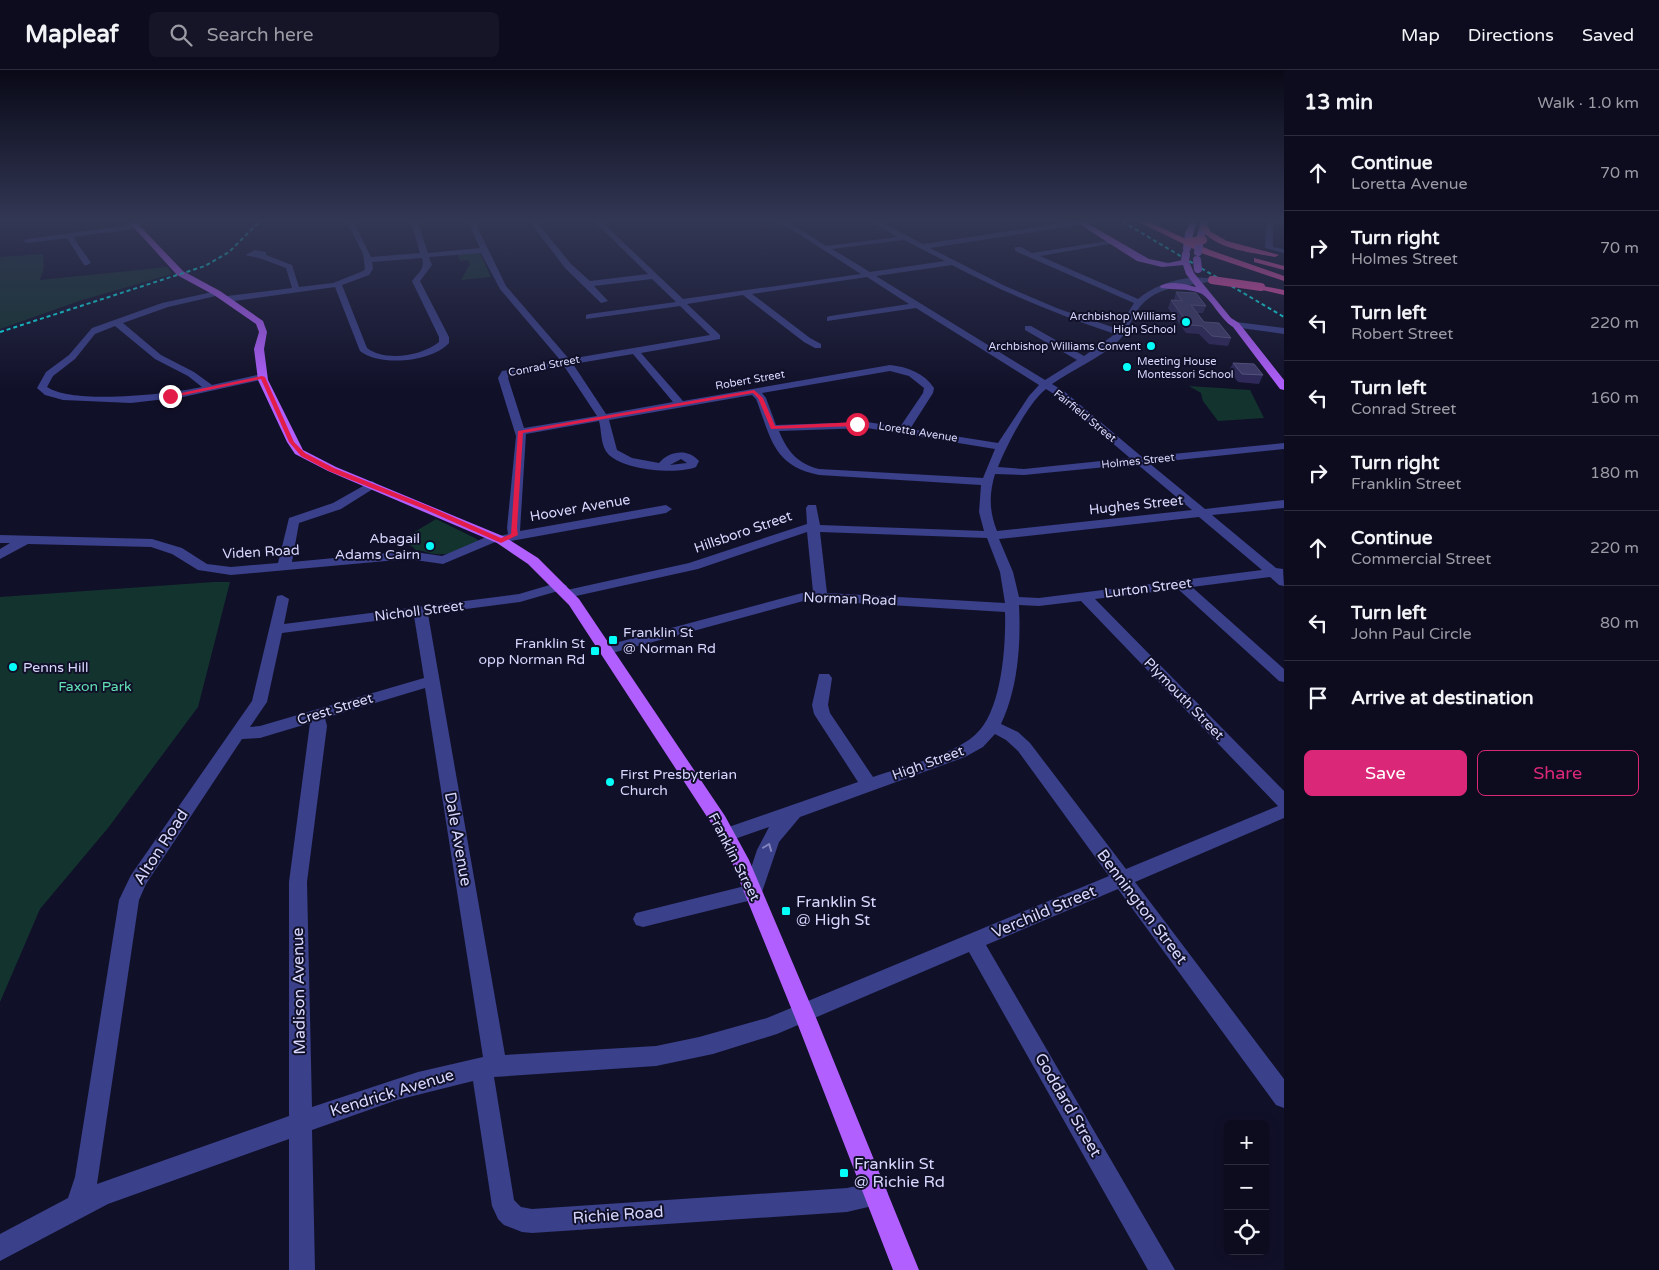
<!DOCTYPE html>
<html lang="en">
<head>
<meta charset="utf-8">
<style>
  :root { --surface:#0d0c1f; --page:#161528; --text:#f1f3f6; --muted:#9a9ba4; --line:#2d2c3d; --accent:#db2777 }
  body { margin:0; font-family:"Varela Round",sans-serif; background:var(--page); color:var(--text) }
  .controls { position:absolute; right:15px; bottom:15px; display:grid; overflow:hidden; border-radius:8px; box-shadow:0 2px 12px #0003 }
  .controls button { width:45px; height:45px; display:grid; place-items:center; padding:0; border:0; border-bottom:1px solid var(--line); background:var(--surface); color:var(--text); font:25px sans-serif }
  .stop { position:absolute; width:15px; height:15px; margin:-11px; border:4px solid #e11d48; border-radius:50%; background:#fff }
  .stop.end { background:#e11d48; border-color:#fff; box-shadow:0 1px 5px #0008 }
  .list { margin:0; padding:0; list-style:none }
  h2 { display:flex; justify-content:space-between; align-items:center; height:65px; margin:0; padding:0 20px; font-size:21px }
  h2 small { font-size:16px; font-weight:400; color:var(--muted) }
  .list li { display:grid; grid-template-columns:32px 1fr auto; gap:15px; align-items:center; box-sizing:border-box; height:75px; padding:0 20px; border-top:1px solid var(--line) }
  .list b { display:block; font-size:19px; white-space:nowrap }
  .list p { margin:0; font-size:16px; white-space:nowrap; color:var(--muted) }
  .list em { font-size:16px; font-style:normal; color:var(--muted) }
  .actions { display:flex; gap:10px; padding:15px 20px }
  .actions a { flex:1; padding:11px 0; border:1px solid var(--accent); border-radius:8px; text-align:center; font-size:18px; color:var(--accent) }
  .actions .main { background:var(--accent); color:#fff }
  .icon { flex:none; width:28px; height:28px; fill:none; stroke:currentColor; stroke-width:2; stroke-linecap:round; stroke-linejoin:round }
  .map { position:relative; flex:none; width:1284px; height:1200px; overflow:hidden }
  header { display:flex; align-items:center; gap:30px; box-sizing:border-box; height:70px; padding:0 25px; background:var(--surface); border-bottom:1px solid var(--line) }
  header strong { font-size:24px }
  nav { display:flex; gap:28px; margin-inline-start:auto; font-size:18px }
  .search { width:350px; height:45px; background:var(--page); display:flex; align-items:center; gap:12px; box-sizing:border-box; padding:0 18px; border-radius:8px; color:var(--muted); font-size:19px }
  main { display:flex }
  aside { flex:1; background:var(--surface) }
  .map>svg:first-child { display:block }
  .green { fill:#13332e }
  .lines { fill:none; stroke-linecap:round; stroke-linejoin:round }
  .minor { fill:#3a4089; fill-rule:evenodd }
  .major { fill:#b15fff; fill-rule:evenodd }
  .highway { fill:#ff53b9; fill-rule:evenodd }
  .rail { stroke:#04fffb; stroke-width:2; stroke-dasharray:4 3; stroke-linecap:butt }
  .major-bridge { stroke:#b15fff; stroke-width:8 }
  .highway-bridge { stroke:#ff53b9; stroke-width:8 }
  .wall { fill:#2d2858 }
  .building { fill:#3f3b6a; stroke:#575481 }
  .oneway { stroke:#8184be }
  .route { fill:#e11d48 }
  .poi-dot { fill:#04fffb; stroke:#111029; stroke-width:2 }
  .labels { text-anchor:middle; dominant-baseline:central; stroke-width:4; stroke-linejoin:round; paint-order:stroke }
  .far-poi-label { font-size:11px; fill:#d8d8ff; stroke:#111029; text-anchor:end }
  .far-street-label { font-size:11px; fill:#d8d8ff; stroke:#111029 }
  .street-label { font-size:14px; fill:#d8d8ff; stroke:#111029 }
  .poi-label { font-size:14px; fill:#d8d8ff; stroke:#111029; text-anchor:start }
  .park-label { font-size:14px; fill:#61e2b3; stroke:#111029 }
  .near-street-label { font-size:16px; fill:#d8d8ff; stroke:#111029 }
  .near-poi-label { font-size:16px; fill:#d8d8ff; stroke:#111029; text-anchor:start }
</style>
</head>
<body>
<header>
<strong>Mapleaf</strong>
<div class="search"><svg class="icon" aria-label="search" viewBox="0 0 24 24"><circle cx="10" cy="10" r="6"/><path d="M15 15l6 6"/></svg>Search here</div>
<nav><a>Map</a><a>Directions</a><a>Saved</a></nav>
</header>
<main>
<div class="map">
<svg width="1284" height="1200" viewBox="0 0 1284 1200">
  <rect width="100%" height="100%" fill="#111029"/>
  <!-- green -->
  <path class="green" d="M480 183 491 207 461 210 470 194 468 190 460 191 457 184Z
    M43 184 44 197 40 210 168 197 172 204 79 231 0 259V187Z
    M1189 316 1250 320 1264 348 1218 351 1203 331 1201 323Z
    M436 449 475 468 479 471C466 477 451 486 436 484 429 484 423 480 416 480L403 469Z
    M214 512H230L198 637 108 758 40 839 0 932V527Z"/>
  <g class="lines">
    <!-- minor -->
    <path class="minor" d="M347 152H354L371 187 420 183 411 152H418L428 183 480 178 468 152H475L506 216 569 289 710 265 680 236 586 249V245L589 244 676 232 652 209 594 216 608 231 601 233 565 198 530 152H537L571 194 590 211 648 204 595 152H602L683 229 861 204 780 152H789L826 176 897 167 872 152H881L923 174 1070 152H1083L1080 155 930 178 1005 216 1059 239 1118 259 1134 233 1015 181V177H1021L1032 183 1113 170 1114 172 1110 174 1040 186 1138 229C1155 214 1185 205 1208 208V212C1181 217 1153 216 1137 241 1130 252 1126 265 1116 273 1097 290 1073 299 1052 314L1065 322 1142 387 1284 373V379L1149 393 1205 439 1284 430V438L1212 445 1276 498 1283 499 1284 516 1279 515 1270 507 1192 517 1284 599V612L1279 611 1178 519 1095 529 1284 721V748L1135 812 1284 1009V1038L1276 1035 1118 819 986 875 1175 1200H1148L969 882 777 964 713 984 656 996 494 1007 514 1130 521 1137 532 1139 847 1118 876 1112 885 1115 888 1124 885 1133 847 1142 532 1163 522 1162 504 1155 498 1149 492 1136 473 1011 397 1030 312 1060 315 1200H289V1069L108 1134 0 1191V1164L68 1128 75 1107 119 830 131 805 252 631 277 526 282 525 289 529 284 554 519 524 560 512 567 516 565 519 520 532 428 544 505 985 656 976 699 967 767 948 1109 806 1018 681 1006 670 995 664 983 677 965 687 800 747 779 772 760 828 643 857 636 855 633 849 636 843 745 816 757 780 769 757 726 772 720 770 717 765 720 760 858 712 814 644 812 635 819 604H829L832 608 828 635 830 643 873 707C902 697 953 685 975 665 1002 642 1006 575 1005 542L807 530 605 585 600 583 598 580 600 577 802 523 813 522 807 462 698 499 567 528 560 524 567 520 689 493 807 454 806 438 808 435H816L820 455 984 461 979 442 981 415 819 405C773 396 771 368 756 329L752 325 609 350 617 380 632 388 659 393C669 381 688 378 699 391L696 397C676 405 625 400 609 385 600 376 602 362 599 351L526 364 520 461 666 435 672 439 666 443 505 472 500 470 443 494 408 489 231 505 198 500 172 484 151 477 28 474 0 489V479L10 473H0V465L152 469 182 478 207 494 231 497 278 493 289 448 333 433 372 411 378 415 376 417 341 439 299 453 292 492 408 481 442 486 491 465 500 466 508 464 507 458 516 366 498 308 502 301 561 291 500 219 481 183 429 187 432 195 420 211 449 267V273C432 292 380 297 360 281L335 217 227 232 223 229 227 226 292 218 286 198 262 189 245 185 255 180 266 182V185L292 195 299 217 333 213 363 201 365 199 363 184ZM904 170 945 191 870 202 832 179ZM422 188C425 199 419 202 412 211L439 267V272C422 286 385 292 367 278L342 215 369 205 373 199 372 192ZM952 195C1005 223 1058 245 1115 264L1084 286 1031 256H1025V260L1077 290 1045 310 876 206ZM867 207 909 234 830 246 827 247V251L916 238 1039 315 1029 326 998 373 910 359 933 323 934 318C924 303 908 297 890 295L683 331 641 283 720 269V265L687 234 743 225 804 272 815 278H821V274L810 268 752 224ZM633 284 673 332 606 344 573 294ZM564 296 597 346 524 358 508 308 509 305ZM890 301 909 306 924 318 923 323 900 357 867 352 776 355 766 328 762 323ZM1046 319 1057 326 1130 388 1024 399 998 397C1007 375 1028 333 1046 319ZM867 358 995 379 983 408 819 399C798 394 787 381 779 361ZM681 389 687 393 670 395ZM1137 394 1192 440 997 461C989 441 989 424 995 404L1024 405ZM1199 447 1262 500 1039 528 1019 527 1013 502 999 469ZM820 462 987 468 1000 502 1005 533 827 523ZM1081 531 1278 736 1126 799 1030 673 1018 662 1001 654C1018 618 1021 574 1019 535L1039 536ZM414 546 424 608 260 656 250 657 267 632 282 563ZM425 618 483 987 418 1002 312 1037 307 812 327 656 325 648ZM310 653 289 812V1046L97 1114 139 830 146 814 242 669 260 668Z
      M1266 152H1273V177L1284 179V183L1265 178Z
      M1280 152H1284V155Z
      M137 154H140V158L73 167 91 193 87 195H84L67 168 27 173 23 171 27 169Z
      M217 221H220V225L168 237 123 253 161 285 194 302 212 315 262 304 265 305V309L183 327 131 333 63 330 45 325 37 318 46 302 69 285 92 258 162 233ZM115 256 155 289 188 306 202 317C170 324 73 335 47 317L53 306 75 289 95 264Z
      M1236 252 1284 258V264L1233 257 1232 255Z"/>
    <!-- major -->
    <path class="major" d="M129 152H136L183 201 220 221 263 251 267 262 264 279 268 310 303 380 336 397 505 467 538 488 579 529 725 746 749 790 817 950 919 1200H893L796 950 731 790 713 756 569 535 528 494 497 473 328 401 295 384 287 372 258 310 254 279 259 262 256 254 214 225 177 205Z
      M1076 152H1085L1149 189 1168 193 1188 189 1194 203 1231 248 1239 253 1284 310V320L1280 319 1233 257C1220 249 1211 228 1200 223 1187 218 1175 220 1161 218L1160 216C1169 210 1186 214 1196 217L1186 204 1183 195 1162 197 1137 191Z
      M1190 152H1197L1193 164 1189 166 1185 164Z
      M1201 152H1208L1204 169 1200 171 1196 169Z"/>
    <!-- highway -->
    <path class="highway" d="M1139 152H1149L1210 180 1284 206V211L1204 184Z
      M1201 156H1207L1211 162 1227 171 1279 185 1275 187C1251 182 1216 180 1200 158Z
      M1254 188 1284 196V200L1254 192Z
      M1258 215 1284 220V225L1258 219Z"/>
    <!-- rail -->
    <path class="rail" d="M1123 152 1284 247
      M0 262 205 196 229 182 259 152"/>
    <!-- major-bridge -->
    <path class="major-bridge" d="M1187 178 1189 164
      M1198 182 1200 169
      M1197 190 1198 199
      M1185 191 1186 184"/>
    <!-- highway-bridge -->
    <path class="highway-bridge" d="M1188 172 1203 170
      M1212 210 1261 217"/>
  </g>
  <!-- wall -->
  <path class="wall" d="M1176 222 1206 236 1203 243H1197L1204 252 1231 268 1228 276 1209 274 1199 264 1186 263 1168 238 1171 230H1174Z
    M1233 293 1263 305 1259 314 1238 312 1229 301Z"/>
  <!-- building -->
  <path class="building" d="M1176 222 1196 223 1206 236 1191 235 1204 252 1219 253 1231 268 1212 266 1202 256 1189 255 1171 230 1182 231Z
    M1233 293 1254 294 1263 305 1242 304Z"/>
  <!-- one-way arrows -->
  <defs><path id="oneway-chevron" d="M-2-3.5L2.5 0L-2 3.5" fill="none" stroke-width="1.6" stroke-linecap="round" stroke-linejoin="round" transform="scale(1.25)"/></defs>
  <use class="oneway" href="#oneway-chevron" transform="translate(768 777) rotate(-69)"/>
  <!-- sky -->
  <linearGradient id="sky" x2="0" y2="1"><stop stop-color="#090917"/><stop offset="0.47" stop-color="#323754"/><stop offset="1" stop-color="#323754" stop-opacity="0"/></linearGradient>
  <rect width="1284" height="320" fill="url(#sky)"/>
  <!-- route -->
  <path class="route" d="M262 306 265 307 294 372 305 383 334 398 428 436 501 468 511 464 518 361 754 320 763 328 775 356 857 352 860 354 857 356 771 359 758 328 753 323 523 363 517 458 518 465 501 473 424 439 329 401 301 386 289 372 261 309 170 328 167 326Z"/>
  <!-- markers -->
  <g class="poi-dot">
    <circle cx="1186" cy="252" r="5"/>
    <circle cx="1151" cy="276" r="5"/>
    <circle cx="1127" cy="297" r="5"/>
    <circle cx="430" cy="476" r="5"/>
    <rect x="608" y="565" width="10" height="10" rx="2.5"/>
    <rect x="590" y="576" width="10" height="10" rx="2.5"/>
    <circle cx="13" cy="597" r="5"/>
    <circle cx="610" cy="712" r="5"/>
    <rect x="781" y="836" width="10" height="10" rx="2.5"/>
    <rect x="839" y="1098" width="10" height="10" rx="2.5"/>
  </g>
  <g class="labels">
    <!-- far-poi labels -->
    <g class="far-poi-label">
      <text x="1176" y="246">Archbishop Williams<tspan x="1176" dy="13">High School</tspan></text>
      <text x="1141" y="276">Archbishop Williams Convent</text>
      <text x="1137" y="291" text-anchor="start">Meeting House<tspan x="1137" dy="13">Montessori School</tspan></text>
    </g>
    <!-- far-street labels -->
    <g class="far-street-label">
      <text transform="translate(544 296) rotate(-11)">Conrad Street</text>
      <text transform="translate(750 310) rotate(-10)">Robert Street</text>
      <text transform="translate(1085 346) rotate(39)">Fairfield Street</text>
      <text transform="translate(918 362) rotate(9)">Loretta Avenue</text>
      <text transform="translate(1138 391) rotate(-6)">Holmes Street</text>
    </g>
    <!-- street labels -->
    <g class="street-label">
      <text transform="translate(1136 435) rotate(-6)">Hughes Street</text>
      <text transform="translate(580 438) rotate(-10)">Hoover Avenue</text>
      <text transform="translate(743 462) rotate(-19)">Hillsboro Street</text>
      <text transform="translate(261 482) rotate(-3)">Viden Road</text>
      <text transform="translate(1148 518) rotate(-7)">Lurton Street</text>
      <text transform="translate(850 529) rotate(2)">Norman Road</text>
      <text transform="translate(419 541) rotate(-7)">Nicholl Street</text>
      <text transform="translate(1184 629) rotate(46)">Plymouth Street</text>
      <text transform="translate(335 639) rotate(-17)">Crest Street</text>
      <text transform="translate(928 693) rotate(-20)">High Street</text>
      <text transform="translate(734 787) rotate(63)">Franklin Street</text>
    </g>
    <!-- poi labels -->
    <g class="poi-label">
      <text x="420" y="468" text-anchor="end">Abagail<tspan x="420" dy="16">Adams Cairn</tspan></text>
      <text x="623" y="562">Franklin St<tspan x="623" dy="16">@ Norman Rd</tspan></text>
      <text x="585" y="573" text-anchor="end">Franklin St<tspan x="585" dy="16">opp Norman Rd</tspan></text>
      <text x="23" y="597">Penns Hill</text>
      <text x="620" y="704">First Presbyterian<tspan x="620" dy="16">Church</tspan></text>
    </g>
    <!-- park labels -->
    <g class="park-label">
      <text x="95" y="616">Faxon Park</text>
    </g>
    <!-- near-street labels -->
    <g class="near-street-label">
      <text transform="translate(458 769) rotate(80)">Dale Avenue</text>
      <text transform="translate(161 777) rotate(-57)">Alton Road</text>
      <text transform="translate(1142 837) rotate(53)">Bennington Street</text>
      <text transform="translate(1044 842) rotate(-23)">Verchild Street</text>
      <text transform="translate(299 921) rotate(-91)">Madison Avenue</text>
      <text transform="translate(392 1023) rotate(-17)">Kendrick Avenue</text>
      <text transform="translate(1068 1035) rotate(60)">Goddard Street</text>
      <text transform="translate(618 1145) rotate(-4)">Richie Road</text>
    </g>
    <!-- near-poi labels -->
    <g class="near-poi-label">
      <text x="796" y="832">Franklin St<tspan x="796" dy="18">@ High St</tspan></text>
      <text x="854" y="1094">Franklin St<tspan x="854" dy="18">@ Richie Rd</tspan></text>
    </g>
  </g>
</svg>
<div class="controls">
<button>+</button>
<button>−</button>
<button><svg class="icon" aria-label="locate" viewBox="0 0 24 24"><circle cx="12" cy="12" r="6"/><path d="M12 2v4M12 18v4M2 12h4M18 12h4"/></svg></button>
</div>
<div class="stop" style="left:857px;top:354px"></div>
<div class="stop end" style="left:170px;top:326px"></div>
</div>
<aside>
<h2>13 min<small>Walk · 1.0 km</small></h2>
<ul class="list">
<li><svg class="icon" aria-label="ahead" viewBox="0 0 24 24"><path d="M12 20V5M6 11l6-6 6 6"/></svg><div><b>Continue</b><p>Loretta Avenue</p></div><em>70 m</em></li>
<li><svg class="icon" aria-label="right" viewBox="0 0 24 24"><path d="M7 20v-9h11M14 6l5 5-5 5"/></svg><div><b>Turn right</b><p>Holmes Street</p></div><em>70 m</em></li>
<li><svg class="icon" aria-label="left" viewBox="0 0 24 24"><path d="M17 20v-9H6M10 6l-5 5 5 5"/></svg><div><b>Turn left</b><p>Robert Street</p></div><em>220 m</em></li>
<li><svg class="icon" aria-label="left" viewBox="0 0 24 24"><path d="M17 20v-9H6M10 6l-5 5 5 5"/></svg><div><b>Turn left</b><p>Conrad Street</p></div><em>160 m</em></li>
<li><svg class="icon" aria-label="right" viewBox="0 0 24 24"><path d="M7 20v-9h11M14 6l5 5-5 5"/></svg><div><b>Turn right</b><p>Franklin Street</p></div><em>180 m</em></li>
<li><svg class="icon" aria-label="ahead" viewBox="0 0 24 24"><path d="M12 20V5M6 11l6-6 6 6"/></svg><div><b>Continue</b><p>Commercial Street</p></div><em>220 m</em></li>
<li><svg class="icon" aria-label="left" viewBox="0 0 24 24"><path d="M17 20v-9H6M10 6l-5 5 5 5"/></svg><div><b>Turn left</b><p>John Paul Circle</p></div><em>80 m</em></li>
<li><svg class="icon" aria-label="arrive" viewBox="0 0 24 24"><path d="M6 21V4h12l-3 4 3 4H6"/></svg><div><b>Arrive at destination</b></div></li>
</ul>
<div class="actions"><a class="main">Save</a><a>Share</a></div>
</aside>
</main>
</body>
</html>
